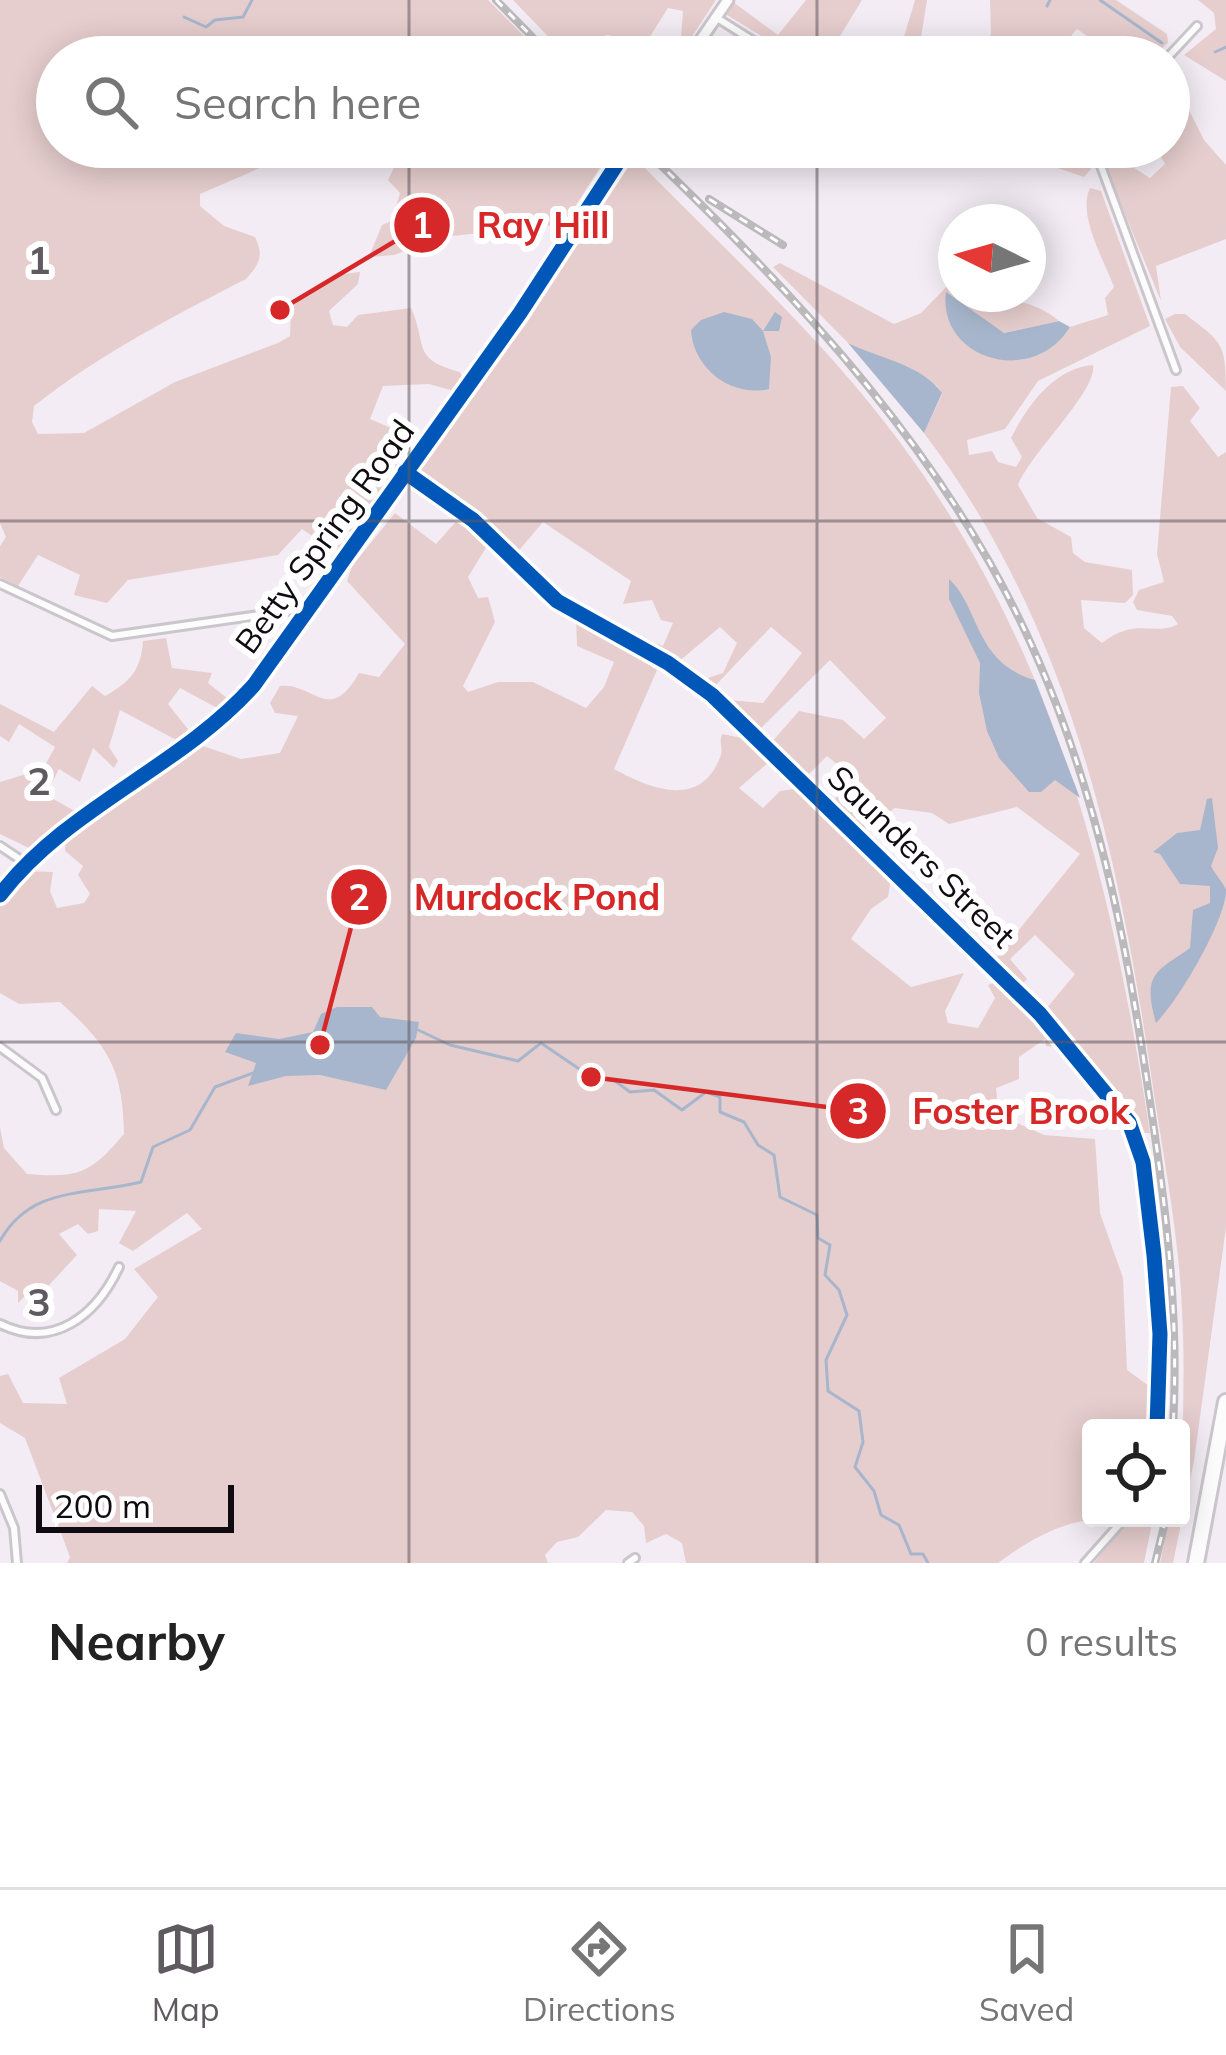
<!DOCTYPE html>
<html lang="en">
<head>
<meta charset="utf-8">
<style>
  :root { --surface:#fff; --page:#f6f6f6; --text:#222; --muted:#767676; --line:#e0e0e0; --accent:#5f5a60 }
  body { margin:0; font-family:Mulish,sans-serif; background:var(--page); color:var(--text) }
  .controls { position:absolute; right:36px; bottom:36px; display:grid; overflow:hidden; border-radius:12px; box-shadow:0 6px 30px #0003 }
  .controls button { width:108px; height:108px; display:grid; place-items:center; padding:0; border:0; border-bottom:3px solid var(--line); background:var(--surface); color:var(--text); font:60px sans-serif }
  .compass { position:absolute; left:938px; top:204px; width:108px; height:108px; border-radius:50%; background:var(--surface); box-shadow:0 6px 30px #0003; rotate:275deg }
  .scale { position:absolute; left:36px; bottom:30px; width:198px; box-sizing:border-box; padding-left:12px; border:6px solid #0f0b10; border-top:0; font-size:33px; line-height:42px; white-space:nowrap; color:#0f0b10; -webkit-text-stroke:9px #fff; paint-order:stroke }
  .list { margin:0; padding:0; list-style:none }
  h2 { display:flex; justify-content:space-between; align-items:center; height:156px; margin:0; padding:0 48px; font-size:51px }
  h2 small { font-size:39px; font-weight:400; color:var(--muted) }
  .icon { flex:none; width:66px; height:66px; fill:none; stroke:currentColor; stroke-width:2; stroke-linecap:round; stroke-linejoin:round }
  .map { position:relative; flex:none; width:1226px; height:1563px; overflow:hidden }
  .search { position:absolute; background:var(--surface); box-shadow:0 6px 30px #0003; left:36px; right:36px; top:36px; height:132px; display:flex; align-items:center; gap:30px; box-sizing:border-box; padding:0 42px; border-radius:66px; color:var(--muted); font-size:45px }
  .sheet { height:324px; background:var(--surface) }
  nav { display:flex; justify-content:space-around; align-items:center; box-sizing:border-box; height:168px; border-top:3px solid var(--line); background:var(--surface); font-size:33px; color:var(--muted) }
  nav a { display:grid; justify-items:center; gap:6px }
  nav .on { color:var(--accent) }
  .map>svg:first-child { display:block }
  .green { fill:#e7cece }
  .water { fill:#a7b6cc }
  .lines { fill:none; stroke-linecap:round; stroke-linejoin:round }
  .stream { stroke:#a7b6cc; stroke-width:3 }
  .street-casing { stroke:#cbc6cc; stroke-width:12 }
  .secondary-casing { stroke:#cbc6cc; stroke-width:15 }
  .highway-casing { stroke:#cbc6cc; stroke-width:20 }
  .street { stroke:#fdfcfd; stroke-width:6 }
  .secondary { stroke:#fdfcfd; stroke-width:9 }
  .highway { stroke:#fdfcfd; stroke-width:14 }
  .rail-casing { stroke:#bbb9bb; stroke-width:8 }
  .rail { stroke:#fff; stroke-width:3; stroke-dasharray:9; stroke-linecap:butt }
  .cycleway-casing { stroke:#fff; stroke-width:22 }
  .cycleway { stroke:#0057b8; stroke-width:15 }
  .grid { fill:none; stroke:#5f5a60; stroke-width:3; stroke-opacity:0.55 }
  .labels { text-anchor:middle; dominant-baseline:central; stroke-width:12; stroke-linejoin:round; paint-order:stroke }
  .street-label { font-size:33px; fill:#0f0b10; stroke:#fff }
  .grid-label { font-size:39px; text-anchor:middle; font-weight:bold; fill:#5f5a60; stroke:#fff; stroke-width:12; stroke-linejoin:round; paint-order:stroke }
  .leader { fill:none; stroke:#d62828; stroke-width:4.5 }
  .callout-dot { fill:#d62828; stroke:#fff; stroke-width:4.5 }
  .mark-label { font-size:36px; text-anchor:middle; font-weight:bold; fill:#fff }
  .callout-label { font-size:36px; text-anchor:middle; font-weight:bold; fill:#d62828; stroke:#fff; stroke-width:12; stroke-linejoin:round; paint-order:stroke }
</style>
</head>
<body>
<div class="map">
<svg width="1226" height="1563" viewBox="0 0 1226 1563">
  <rect width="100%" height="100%" fill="#f3ecf4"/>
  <!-- green -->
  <path class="green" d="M0 0H488L527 39 529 47 513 57H57V147H308L200 194V206L224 226 255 237C264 256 260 263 246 279 172 317 100 354 34 406L32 422 38 434 84 433 175 382 278 343 290 336 291 307 335 275 360 272 358 284 329 311 333 325 347 327 358 315 411 308C428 346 411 359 460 372L463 379 454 391 429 384 383 386 370 419 419 440 336 552 302 529 278 555 128 580 107 603 74 595 80 575 38 555 18 586 0 577V546L6 537 0 523Z
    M513 0H716L687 44 681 38 683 11 668 8 649 38 671 57C645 57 631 37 605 35V57H568Z
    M806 0H862L837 41 810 36 806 55 816 57 786 51 727 15 733 2 778 35Z
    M915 0H927L918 57H898Z
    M990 0H1116L1167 34 1168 43 1152 57H1088L1097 43 1077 29 1053 57H978L991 34Z
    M1198 0H1226V81L1184 55 1216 29 1214 13Z
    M1169 70 1204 140 1226 165V239L1156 266 1161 301 1103 161 1112 154 1150 178 1165 164 1156 147H1169Z
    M404 147H606V158L564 224 443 237 394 255 369 257 382 225 392 221 400 193 388 180Z
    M1044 147H1084L1091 169 1084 177 1049 165Z
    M633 156C723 248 822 337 899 441 1056 652 1111 878 1150 1133H1144L1046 1009 1075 974 1035 935 1010 959 1027 979 1018 989 993 962 1080 854 1017 807 949 824 932 813 895 808 865 829 832 803 852 776 827 756 805 778 770 744 799 711 843 720 864 739 886 718 830 660 760 729 729 700 763 703 802 653 771 627 714 687 705 679 723 673 737 643 720 627 677 663 642 643 644 639 663 646 673 623 661 620 652 600 623 604 631 581 543 522 516 554 416 472Z
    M1090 188 1101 191 1150 326 1038 381 1005 429 967 440 969 455 992 451 998 462 1016 467 1022 457 1011 438C1027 406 1054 368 1093 365 1098 390 1030 454 1018 485L1037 518 1071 537 1073 553 1085 562 1132 570 1133 595 1125 603 1081 600 1084 628 1102 643C1136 616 1155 637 1178 624L1172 616 1137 610 1133 602 1139 590 1164 582 1157 554 1171 387 1183 386 1200 408 1190 421 1218 457 1226 452V1227L1194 1461 1173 1563H1160L1169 1518H1181C1181 1448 1186 1381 1182 1310 1179 1238 1165 1166 1154 1094 1120 858 1071 627 924 433L942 394 937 386 848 343 773 267 780 263 894 324 921 313 956 277V294C988 294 1035 299 1059 321L1004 333 966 310 954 294 974 349C1008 369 1048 362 1070 327L1108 315 1105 298 1114 287C1104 260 1077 215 1090 188Z
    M1175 314H1185C1222 342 1226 343 1226 391L1180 347 1165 319Z
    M395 513 436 544 461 516 489 543 468 577 478 598 488 597 495 622 463 686 468 692 498 682H533L586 708 604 687 614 662 577 646 576 618 657 670 614 769C649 788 698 809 719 760 725 748 718 745 722 734L742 738 769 762 739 788 763 808 780 791 800 788 890 884 888 897 871 909 851 939 911 987 964 973 945 1011 948 1023 978 1028 995 998 988 985 1001 980 1060 1047 1046 1046 1045 1039 1019 1057V1079L996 1088 999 1115 1044 1135 1095 1139 1100 1213 1123 1278 1127 1370 1149 1386 1145 1428H1091V1518H1111L1108 1521C1071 1515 1029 1540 998 1563H686L682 1543 666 1534 646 1543 644 1526 632 1512 606 1510 578 1537 557 1542 545 1555 548 1563H67L70 1557 25 1438 0 1423V1376L8 1374 23 1403 67 1404 59 1378 125 1339 158 1297 134 1269 202 1229 187 1213 133 1251 119 1243 136 1211 99 1209 98 1231 88 1234 78 1224 59 1234 77 1255 37 1298 29 1292 18 1303V1291L0 1281V1127L4 1148 27 1174C79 1178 90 1174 124 1134 123 1069 108 1045 60 1002L19 1004 0 993V907L24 871 53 872 50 891 57 908 84 903 90 894 78 875 83 866 65 851 66 837 200 745 241 759 280 753 298 716 275 713 270 703 280 686C314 682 329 726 359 673L379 677 405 644 347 581 352 566Z
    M166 638 172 668 212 673 208 683 228 699 217 708 180 688 168 704 191 733 182 743 120 710 109 747 118 761 114 768 93 748 80 782 59 769 46 795 82 815 31 849 0 834V782L43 769 55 747 19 724 9 742 0 736V704L54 732 92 686 105 696C130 682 141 670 143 641Z
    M1129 1518H1153L1144 1563H1094Z"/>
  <!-- water -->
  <path class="water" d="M946 292 1004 333 1059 321 1070 327C1033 388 937 359 946 292Z
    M724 312 752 319 763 331 775 312 782 317 779 331H763L771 357 769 389C731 398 693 368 691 330L701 320Z
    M848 343C878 358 921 364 942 393L924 433Z
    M949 579C980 607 974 663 1035 680L1080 798 1055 780 1041 792H1029L999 758 987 731 979 693 980 663 949 599Z
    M1212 798 1218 848 1211 866C1214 873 1225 885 1226 890 1226 920 1179 1000 1156 1023 1142 973 1156 972 1190 948L1193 910 1210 903V886L1180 884 1160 854 1153 852 1177 833 1200 830 1207 799Z
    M337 1007H372L380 1017 419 1022 416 1038 386 1090 320 1075 286 1076 248 1086 256 1063 225 1052 236 1033 279 1039 313 1032 321 1014Z"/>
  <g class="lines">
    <!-- stream -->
    <path class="stream" d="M1100 0 1162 43
      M1047 6 1050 0
      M184 17 206 27 215 20 243 17 252 0
      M1215 52 1226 47
      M416 1029 450 1045 518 1061 541 1043 591 1077 615 1081 630 1092 654 1090 682 1110 706 1092 720 1097V1112L744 1122 758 1145 774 1155 780 1197 817 1215 818 1238 830 1245 825 1275 839 1290 847 1315 826 1360 828 1391 859 1411 863 1442 855 1467 874 1491 881 1515 899 1525 911 1554H923L928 1563
      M0 1241C31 1186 83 1196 141 1182L153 1147 190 1130 215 1087 256 1072"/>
    <!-- street casing -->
    <g class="street-casing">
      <path id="street" d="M717 18 779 57
        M1168 57 1197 26
        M1094 147 1176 370
        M408 474 473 520 557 601 668 663 712 695 1040 1014 1129 1122 1143 1162 1154 1255 1160 1334 1157 1428
        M0 584 112 636 308 608
        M0 846 27 864
        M0 1047 42 1078 56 1110
        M0 1324C53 1350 96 1316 119 1267
        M0 1494 14 1528 17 1563
        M628 1563 635 1558
        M1085 1563 1125 1518"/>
    </g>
    <!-- secondary casing -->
    <g class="secondary-casing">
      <path id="secondary" d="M689 57 728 0
        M0 895C67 807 180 768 254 685L520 313 628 147"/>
    </g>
    <!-- highway casing -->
    <g class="highway-casing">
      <path id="highway" d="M1196 1563 1226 1402"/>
    </g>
    <!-- street -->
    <use href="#street" class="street"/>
    <!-- secondary -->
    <use href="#secondary" class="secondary"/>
    <!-- highway -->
    <use href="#highway" class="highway"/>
    <!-- rail casing -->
    <g class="rail-casing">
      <path id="rail" d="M496 0 552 57
        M642 147C799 298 953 460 1039 662 1096 794 1125 934 1146 1075 1164 1193 1180 1308 1173 1428
        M709 199 783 245
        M1155 1563 1166 1518"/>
    </g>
    <!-- rail -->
    <use href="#rail" class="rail"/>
    <!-- cycleway casing -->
    <g class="cycleway-casing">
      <path id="cycleway" d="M405 472 473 520 557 601 668 663 712 695 1040 1014 1129 1122 1143 1162 1154 1255 1160 1334 1157 1428
        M0 895C67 807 180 768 254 685L520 313 628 147"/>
    </g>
    <!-- cycleway -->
    <use href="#cycleway" class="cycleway"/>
  </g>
  <!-- grid -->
  <path class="grid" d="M409 0V57M817 0V57M409 147V1563M817 147V1563M0 521H1226M0 1042H1226"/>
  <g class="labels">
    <!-- street labels -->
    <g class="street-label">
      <text transform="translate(324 536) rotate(-54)">Betty Spring Road</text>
      <text transform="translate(922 856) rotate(44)">Saunders Street</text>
    </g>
  </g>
  <g class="grid-label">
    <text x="39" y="274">1</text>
    <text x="39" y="795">2</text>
    <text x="39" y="1316">3</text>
  </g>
  <!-- callouts -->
  <path class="leader" d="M280 310L422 225M320 1045L359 897M591 1077L858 1111"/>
  <g class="callout-dot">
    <circle cx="280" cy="310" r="12"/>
    <circle cx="320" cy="1045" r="12"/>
    <circle cx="591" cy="1077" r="12"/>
    <circle cx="422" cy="225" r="30"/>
    <circle cx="359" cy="897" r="30"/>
    <circle cx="858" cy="1111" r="30"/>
  </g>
  <g class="mark-label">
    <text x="422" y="238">1</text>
    <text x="359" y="910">2</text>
    <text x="858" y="1124">3</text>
  </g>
  <g class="callout-label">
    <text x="543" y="238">Ray Hill</text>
    <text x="537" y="910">Murdock Pond</text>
    <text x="1021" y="1124">Foster Brook</text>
  </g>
</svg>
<div class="controls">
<button><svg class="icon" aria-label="locate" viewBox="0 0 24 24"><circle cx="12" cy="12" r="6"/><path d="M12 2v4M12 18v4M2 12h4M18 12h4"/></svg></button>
</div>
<svg class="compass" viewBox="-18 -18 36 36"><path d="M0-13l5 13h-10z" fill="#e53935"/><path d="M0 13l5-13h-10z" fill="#767676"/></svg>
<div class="scale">200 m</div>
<div class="search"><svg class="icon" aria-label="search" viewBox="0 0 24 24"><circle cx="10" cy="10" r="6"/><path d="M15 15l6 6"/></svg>Search here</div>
</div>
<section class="sheet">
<h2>Nearby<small>0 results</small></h2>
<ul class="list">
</ul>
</section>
<nav>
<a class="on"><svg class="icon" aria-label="map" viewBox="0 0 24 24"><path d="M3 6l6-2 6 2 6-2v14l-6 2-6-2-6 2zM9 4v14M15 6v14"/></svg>Map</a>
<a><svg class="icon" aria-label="directions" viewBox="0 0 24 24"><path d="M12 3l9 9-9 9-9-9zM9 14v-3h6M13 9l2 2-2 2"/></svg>Directions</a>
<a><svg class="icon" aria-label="saved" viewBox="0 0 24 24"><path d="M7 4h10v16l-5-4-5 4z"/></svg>Saved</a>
</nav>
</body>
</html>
